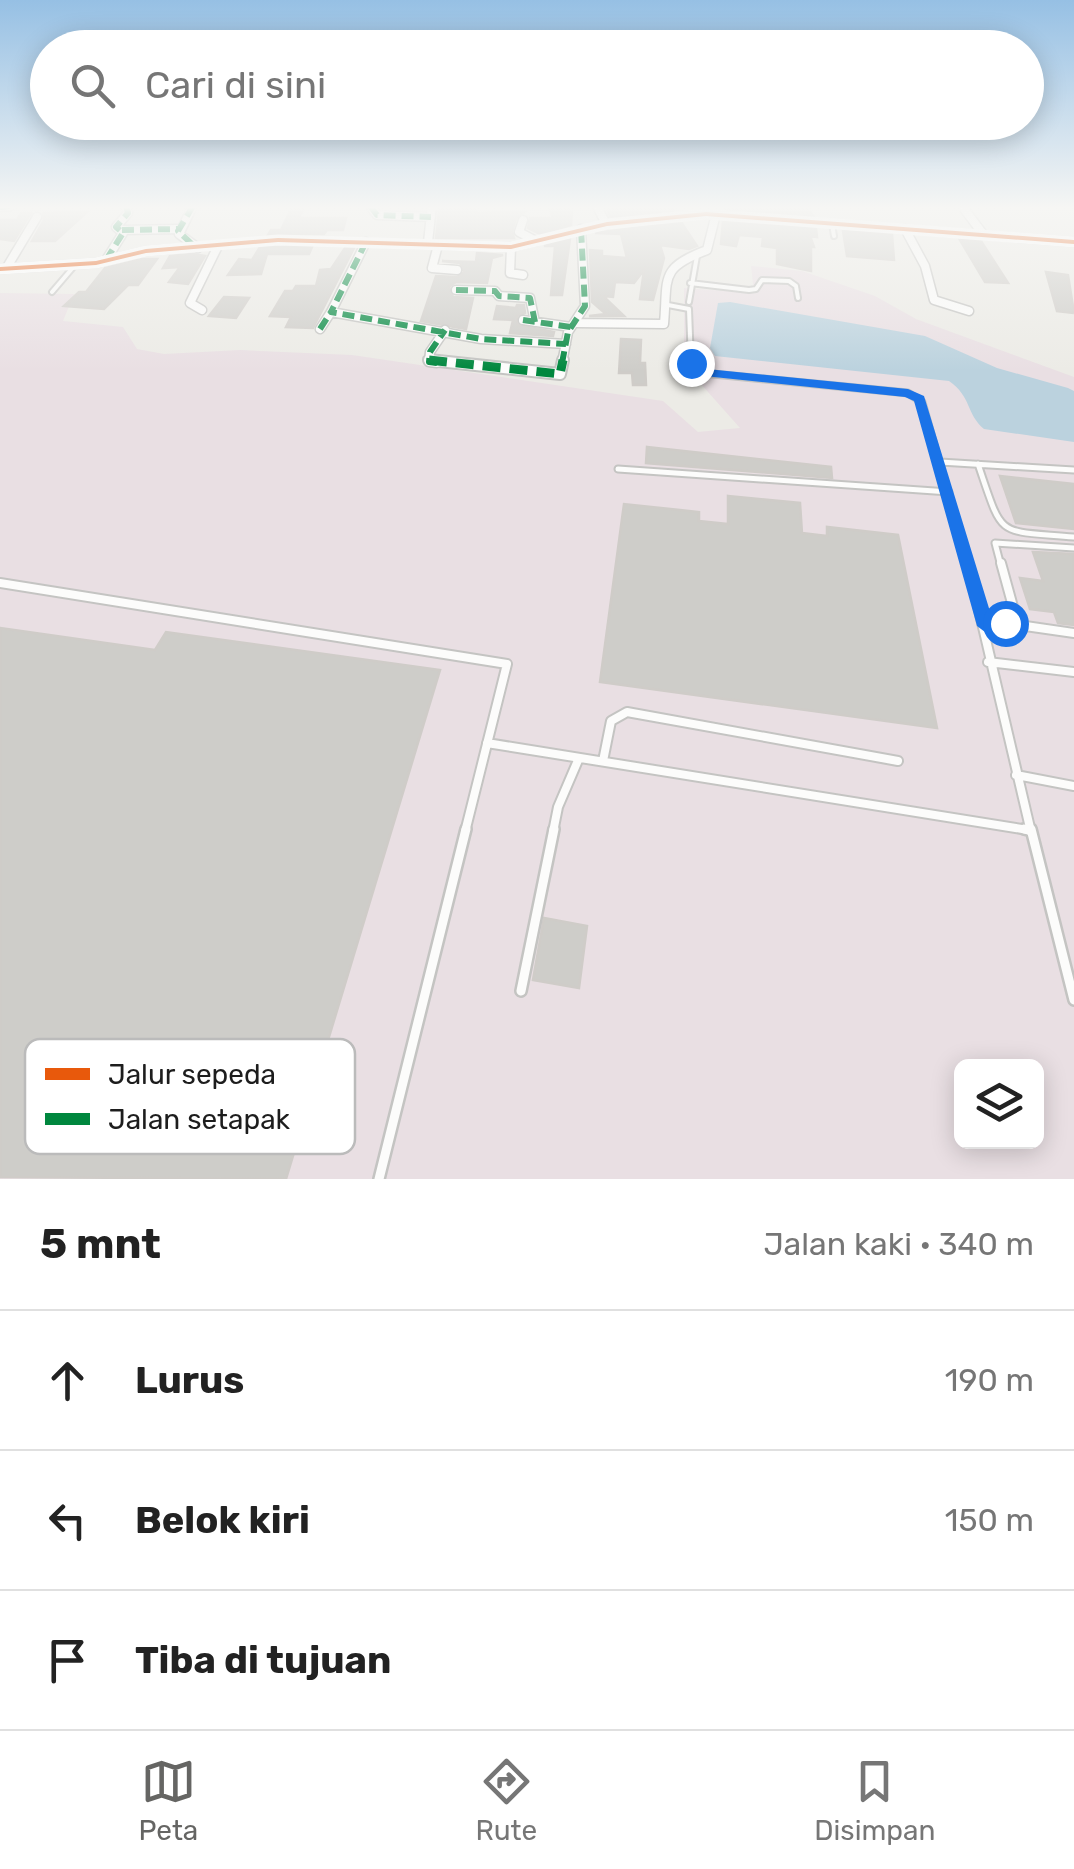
<!DOCTYPE html>
<html lang="id">
<head>
<meta charset="utf-8">
<style>
  :root { --surface:#fff; --page:#f2f2f2; --text:#222; --muted:#767676; --line:#e0e0e0; --accent:#656563 }
  body { margin:0; font-family:Rubik,sans-serif; background:var(--page); color:var(--text) }
  .controls { position:absolute; right:30px; bottom:30px; display:grid; overflow:hidden; border-radius:15px; box-shadow:0 5px 25px #0003 }
  .controls button { width:90px; height:90px; display:grid; place-items:center; padding:0; border:0; border-bottom:2px solid var(--line); background:var(--surface); color:var(--text); font:50px sans-serif }
  .stop { position:absolute; width:30px; height:30px; margin:-22px; border:8px solid #1a73e8; border-radius:50%; background:#fff }
  .stop.end { background:#1a73e8; border-color:#fff; box-shadow:0 2px 10px #0008 }
  .list { margin:0; padding:0; list-style:none }
  h2 { display:flex; justify-content:space-between; align-items:center; height:130px; margin:0; padding:0 40px; font-size:42px }
  h2 small { font-size:32px; font-weight:400; color:var(--muted) }
  .list li { display:grid; grid-template-columns:65px 1fr auto; gap:30px; align-items:center; box-sizing:border-box; height:140px; padding:0 40px; border-top:2px solid var(--line) }
  .list b { display:block; font-size:38px; white-space:nowrap }
  .list em { font-size:32px; font-style:normal; color:var(--muted) }
  .icon { flex:none; width:55px; height:55px; fill:none; stroke:currentColor; stroke-width:2; stroke-linecap:round; stroke-linejoin:round }
  .map { position:relative; flex:none; width:1074px; height:1179px; overflow:hidden }
  .search { position:absolute; background:var(--surface); box-shadow:0 5px 25px #0003; left:30px; right:30px; top:30px; height:110px; display:flex; align-items:center; gap:25px; box-sizing:border-box; padding:0 35px; border-radius:55px; color:var(--muted); font-size:38px }
  .sheet { height:550px; background:var(--surface) }
  nav { display:flex; justify-content:space-around; align-items:center; box-sizing:border-box; height:140px; border-top:2px solid var(--line); background:var(--surface); font-size:28px; color:var(--muted) }
  nav a { display:grid; justify-items:center; gap:5px }
  nav .on { color:var(--accent) }
  .map>svg:first-child { display:block }
  .industrial { fill:#e9dfe3; fill-rule:evenodd }
  .water { fill:#bbd2de }
  .building { fill:#cecdc9; stroke:#cfccc8; stroke-width:2.5 }
  .lines { fill:none; stroke-linecap:round; stroke-linejoin:round }
  .service-far3-casing { stroke:#c4c4c2; stroke-width:8 }
  .service-far2-casing { stroke:#c4c4c2; stroke-width:9 }
  .service-far1-casing { stroke:#c4c4c2; stroke-width:12 }
  .service-casing { stroke:#c4c4c2; stroke-width:14 }
  .minor-far1-casing { stroke:#c4c4c2; stroke-width:11 }
  .minor-casing { stroke:#c4c4c2; stroke-width:14 }
  .tertiary-casing { stroke:#c4c4c2; stroke-width:5 }
  .service-far3 { stroke:#fcfcfb; stroke-width:4 }
  .service-far2 { stroke:#fcfcfb; stroke-width:5 }
  .service-far1 { stroke:#fcfcfb; stroke-width:8 }
  .service { stroke:#fcfcfb; stroke-width:9 }
  .minor-far1 { stroke:#fcfcfb; stroke-width:8 }
  .minor { stroke:#fcfcfb; stroke-width:10 }
  .tertiary { fill:#fcfcfb; fill-rule:evenodd }
  .quiet-far1 { stroke:#00873e; stroke-width:6; stroke-dasharray:12 6; stroke-linecap:butt }
  .quiet { stroke:#00873e; stroke-width:9; stroke-dasharray:18 9; stroke-linecap:butt }
  .cycleway-casing { stroke:#fff; stroke-width:7 }
  .cycleway { fill:#e8590c; fill-rule:evenodd }
  .route { fill:#1a73e8 }
  .key { fill:#fff; stroke:#bbb; stroke-width:2.5 }
  .key-label { font-size:28px; fill:#1d1d1d }
</style>
</head>
<body>
<div class="map">
<svg width="1074" height="1179" viewBox="0 0 1074 1179">
  <rect width="100%" height="100%" fill="#ecebe6"/>
  <!-- industrial -->
  <path class="industrial" d="M751 266 802 271 875 296 916 319 1074 377V1179H0V293L74 294 63 321 123 327 137 349 164 354 240 350 352 355 663 401 698 432 740 428 684 365V288L754 293ZM962 1066H1036V1142H962Z"/>
  <!-- water -->
  <path class="water" d="M730 302 925 336 997 368 1068 388 1074 391V442L984 429C966 414 972 397 949 381L715 356 710 348 718 303Z"/>
  <!-- building -->
  <path class="building" d="M549 206 572 210 571 225 540 234 528 228 530 218H553Z
    M670 206 674 212 611 218 607 209Z
    M724 206 807 207 813 216 724 210Z
    M476 208 477 213 524 212 516 218 512 232 514 238H436L439 210Z
    M291 209H303L299 218H346L343 230H327L324 234 268 235 271 230H281Z
    M87 212 55 241H32L44 220 43 213Z
    M21 213H31L14 241 0 239V220H17Z
    M723 221 816 228 817 237 810 236 814 247H811V271L777 264V248L762 246 763 237 739 235 736 246 721 244Z
    M681 222 697 246 689 249 660 245 664 258 653 300 640 299 644 270 634 283 615 282 613 297 603 296 624 316H589L606 314 592 302 590 250 602 251V256L627 258 621 234 595 233Z
    M843 231 892 234 894 260 847 256Z
    M570 239 562 295H551L555 246H544Z
    M960 240 981 241 1008 283 985 282Z
    M260 247 278 246 312 247 309 254H267L261 274 228 275 239 259 252 260Z
    M345 248H354L313 328 286 327 291 317 270 316 285 291H293L296 286H316L320 270 331 269Z
    M477 253 503 255 492 258 487 283 456 282 449 287 453 297 473 298 466 329 421 321 436 276 457 277 464 272 460 263 442 261 476 262Z
    M193 254 205 256 188 284 169 282 180 267 163 268 170 256Z
    M142 259H157L138 285H128L104 309 64 306 79 292H86L105 268Z
    M1046 272 1068 275 1074 313 1057 311Z
    M224 297 249 298 236 318 209 316Z
    M517 305H524L525 313 517 316 518 325 554 332 553 336 510 333 513 320 494 319 497 306 516 308Z
    M621 339 641 340 640 363H645L646 385H633L632 373H619Z
    M647 447 831 467 832 478 646 463Z
    M1000 476 1074 484V529L1016 523Z
    M728 496 800 503 802 533 827 536V527L898 535 937 728 600 682 624 504 699 512V521L728 524Z
    M1033 552 1074 554V625L1058 623 1054 612 1030 609 1020 578 1043 581Z
    M0 628 155 650 166 632 440 670 286 1179 0 1177Z
    M544 918 587 926 579 988 533 980Z"/>
  <g class="lines">
    <!-- service-far3 casing -->
    <g class="service-far3-casing">
      <path id="service-far3" d="M832 224 834 236
        M690 283 749 290 756 289 762 280 789 281 796 286 798 298
        M52 292 76 264
        M689 302 697 256
        M668 305 689 309 691 363"/>
    </g>
    <!-- service-far2 casing -->
    <g class="service-far2-casing">
      <path id="service-far2" d="M691 360 703 373 908 393 922 402 968 566
        M940 462 1074 470
        M978 464C1004 540 995 530 1074 537
        M618 469 949 492
        M1001 566 995 543 1074 548"/>
    </g>
    <!-- service-far1 casing -->
    <g class="service-far1-casing">
      <path id="service-far1" d="M968 563 1031 832
        M1001 563 1018 625
        M0 583 507 664 465 832
        M985 625 1005 623 1074 633
        M988 662 1074 672
        M487 743 1028 830
        M603 761 611 721 627 712 898 761
        M1016 775 1074 786
        M553 832 558 807 579 758"/>
    </g>
    <!-- service casing -->
    <g class="service-casing">
      <path id="service" d="M1024 829 1028 830
        M1031 829 1074 1000
        M521 991 554 829
        M379 1179 466 829"/>
    </g>
    <!-- minor-far1 casing -->
    <g class="minor-far1-casing">
      <path id="minor-far1" d="M193 206 179 234 198 248
        M370 206 377 215 431 217
        M597 206 606 224
        M962 206 983 234
        M0 207 10 206
        M523 220 519 232 536 241
        M905 229 925 266 934 300 969 311
        M122 230 178 229
        M366 242 331 312 481 339 566 344
        M428 242 432 206
        M438 245 432 268 457 270
        M511 247 510 273 523 275
        M106 260 123 233 116 227 128 213 126 206
        M7 267 37 217
        M456 290 495 291 499 296 530 298 535 322
        M202 310 190 303 218 246
        M523 320 571 327
        M577 323 664 324C668 277 659 268 707 250L716 214
        M320 329 331 312
        M437 363 429 362 430 352 445 330
        M562 363 568 332 585 306 581 229"/>
    </g>
    <!-- minor casing -->
    <g class="minor-casing">
      <path id="minor" d="M429 360 560 374 563 360"/>
    </g>
    <!-- tertiary casing -->
    <g class="tertiary-casing">
      <path id="tertiary" d="M706 212 1074 239V245L706 216 607 226 511 250 278 242 146 254 96 266 0 272V266L96 260 146 248 278 238 511 244 607 222Z"/>
    </g>
    <!-- service-far3 -->
    <use href="#service-far3" class="service-far3"/>
    <!-- service-far2 -->
    <use href="#service-far2" class="service-far2"/>
    <!-- service-far1 -->
    <use href="#service-far1" class="service-far1"/>
    <!-- service -->
    <use href="#service" class="service"/>
    <!-- minor-far1 -->
    <use href="#minor-far1" class="minor-far1"/>
    <!-- minor -->
    <use href="#minor" class="minor"/>
    <!-- tertiary -->
    <use href="#tertiary" class="tertiary"/>
    <!-- quiet-far1 -->
    <path class="quiet-far1" d="M193 206 178 231 194 246
      M370 206 377 215 431 217
      M0 207 10 206
      M122 230 178 229
      M366 242 331 312 481 339 566 344
      M106 260 123 233 116 227 128 213 126 206
      M456 290 495 291 499 296 530 298 535 322
      M523 320 571 327
      M320 329 331 312
      M437 363 429 362 430 352 445 330
      M562 363 568 332 585 306 581 229"/>
    <!-- quiet -->
    <path class="quiet" d="M429 360 560 374 563 360"/>
    <!-- cycleway casing -->
    <g class="cycleway-casing">
      <path id="cycleway" d="M706 212 1074 240V244L706 216 607 226 511 249 278 242 146 253 96 265 0 271V267L96 261 146 249 278 238 511 245 607 222Z"/>
    </g>
    <!-- cycleway -->
    <use href="#cycleway" class="cycleway"/>
  </g>
  <!-- sky -->
  <linearGradient id="sky" x2="0" y2="1"><stop stop-color="#96c0e4"/><stop offset="0.56" stop-color="#f6f6f4"/><stop offset="1" stop-color="#f6f6f4" stop-opacity="0"/></linearGradient>
  <rect width="1074" height="371" fill="url(#sky)"/>
  <!-- route -->
  <path class="route" d="M691 359 707 369 908 389 924 396 992 618H1011V628L985 632 977 626 914 401 905 397 704 376 686 365Z"/>
  <!-- legend -->
  <rect x="25" y="1039" width="330" height="115" rx="15" class="key"/>
  <rect x="45" y="1068" width="45" height="12" fill="#e8590c"/>
  <rect x="45" y="1113" width="45" height="12" fill="#00873e"/>
  <g class="key-label">
    <text x="108" y="1084">Jalur sepeda</text>
    <text x="108" y="1129">Jalan setapak</text>
  </g>
</svg>
<div class="controls">
<button><svg class="icon" aria-label="layers" viewBox="0 0 24 24"><path d="M12 4l9 5-9 5-9-5zM3 14l9 5 9-5"/></svg></button>
</div>
<div class="stop" style="left:1005px;top:623px"></div>
<div class="stop end" style="left:691px;top:363px"></div>
<div class="search"><svg class="icon" aria-label="search" viewBox="0 0 24 24"><circle cx="10" cy="10" r="6"/><path d="M15 15l6 6"/></svg>Cari di sini</div>
</div>
<section class="sheet">
<h2>5 mnt<small>Jalan kaki · 340 m</small></h2>
<ul class="list">
<li><svg class="icon" aria-label="ahead" viewBox="0 0 24 24"><path d="M12 20V5M6 11l6-6 6 6"/></svg><div><b>Lurus</b></div><em>190 m</em></li>
<li><svg class="icon" aria-label="left" viewBox="0 0 24 24"><path d="M17 20v-9H6M10 6l-5 5 5 5"/></svg><div><b>Belok kiri</b></div><em>150 m</em></li>
<li><svg class="icon" aria-label="arrive" viewBox="0 0 24 24"><path d="M6 21V4h12l-3 4 3 4H6"/></svg><div><b>Tiba di tujuan</b></div></li>
</ul>
</section>
<nav>
<a class="on"><svg class="icon" aria-label="map" viewBox="0 0 24 24"><path d="M3 6l6-2 6 2 6-2v14l-6 2-6-2-6 2zM9 4v14M15 6v14"/></svg>Peta</a>
<a><svg class="icon" aria-label="directions" viewBox="0 0 24 24"><path d="M12 3l9 9-9 9-9-9zM9 14v-3h6M13 9l2 2-2 2"/></svg>Rute</a>
<a><svg class="icon" aria-label="saved" viewBox="0 0 24 24"><path d="M7 4h10v16l-5-4-5 4z"/></svg>Disimpan</a>
</nav>
</body>
</html>
